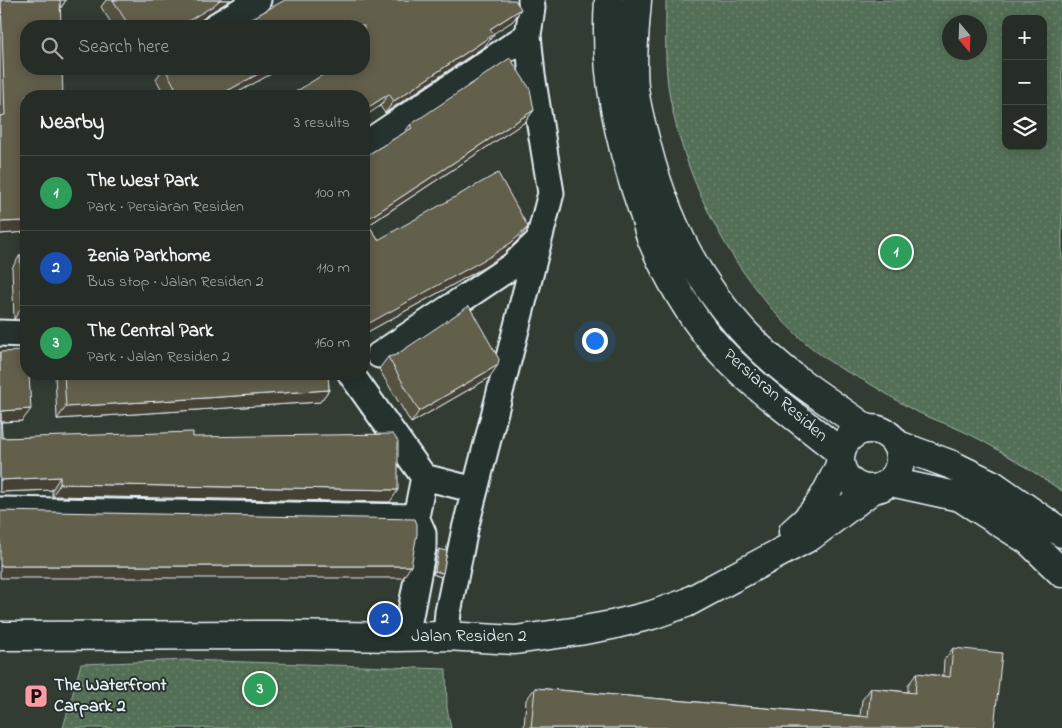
<!DOCTYPE html>
<html lang="en">
<head>
<meta charset="utf-8">
<style>
  :root { --surface:#262d26; --page:#2e352e; --text:#f1f3f6; --muted:#a4a8a7; --line:#424943; --accent:#e69b98 }
  body { margin:0; font-family:"Indie Flower",sans-serif; background:var(--page); color:var(--text) }
  .controls { position:absolute; right:15px; top:15px; display:grid; overflow:hidden; border-radius:10px; box-shadow:0 2px 12px #0003 }
  .controls button { width:45px; height:45px; display:grid; place-items:center; padding:0; border:0; border-bottom:1px solid var(--line); background:var(--surface); color:var(--text); font:25px sans-serif }
  .compass { position:absolute; left:942px; top:15px; width:45px; height:45px; border-radius:50%; background:var(--surface); box-shadow:0 2px 12px #0003; rotate:161deg }
  .you { position:absolute; left:594px; top:340px; width:18px; height:18px; margin:-12px; border:4px solid #fff; border-radius:50%; background:#1a73e8; box-shadow:0 0 0 8px #1a73e833 }
  .badge { display:grid; place-items:center; width:32px; height:32px; border-radius:50%; background:var(--accent); color:#fff; font-size:16px; font-weight:700 }
  .pin { position:absolute; translate:-50% -50%; border:2px solid #fff; box-shadow:0 1px 5px #0006 }
  .list { margin:0; padding:0; list-style:none }
  h2 { display:flex; justify-content:space-between; align-items:center; height:65px; margin:0; padding:0 20px; font-size:21px }
  h2 small { font-size:16px; font-weight:400; color:var(--muted) }
  .list li { display:grid; grid-template-columns:32px 1fr auto; gap:15px; align-items:center; box-sizing:border-box; height:75px; padding:0 20px; border-top:1px solid var(--line) }
  .list b { display:block; font-size:19px; white-space:nowrap }
  .list p { margin:0; font-size:16px; white-space:nowrap; color:var(--muted) }
  .list em { font-size:16px; font-style:normal; color:var(--muted) }
  .icon { flex:none; width:28px; height:28px; fill:none; stroke:currentColor; stroke-width:2; stroke-linecap:round; stroke-linejoin:round }
  .map { position:relative; flex:none; width:1062px; height:728px; overflow:hidden }
  .search { position:absolute; background:var(--surface); box-shadow:0 2px 12px #0003; left:20px; top:20px; width:350px; height:55px; display:flex; align-items:center; gap:12px; box-sizing:border-box; padding:0 18px; border-radius:20px; color:var(--muted); font-size:19px }
  .panel { position:absolute; background:var(--surface); box-shadow:0 2px 12px #0003; left:20px; top:90px; width:350px; height:290px; border-radius:20px }
  .map>svg:first-child { display:block }
  .grass { fill:url(#grass-dots); stroke:#9eb0a7; fill-rule:evenodd }
  .lines { fill:none; stroke-linecap:round; stroke-linejoin:round }
  .street-casing { stroke:#e8f1f8; stroke-width:29 }
  .secondary-casing { stroke:#e8f1f8; stroke-width:31 }
  .street { stroke:#26332d; stroke-width:25 }
  .secondary { stroke:#26332d; stroke-width:28 }
  .wall { fill:#545241; stroke:#e8f1f8 }
  .shaded-wall { fill:#454235; stroke:#e8f1f8 }
  .building { fill:#625f4c; stroke:#e8f1f8 }
  .labels { text-anchor:middle; dominant-baseline:central; stroke-width:4; stroke-linejoin:round; paint-order:stroke }
  .street-label { font-size:18px; fill:#e8f1f8; stroke:#26332d }
  .poi-label { font-size:18px; font-weight:bold; fill:#e8f1f8; stroke:#26332d; text-anchor:start }
</style>
</head>
<body>
<div class="map">
<svg width="1062" height="728" viewBox="0 0 1062 728">
  <defs>
    <pattern id="grass-dots" width="8" height="8" patternUnits="userSpaceOnUse" patternTransform="scale(1.25)"><rect width="8" height="8" fill="#536f56"/><path d="M2 2h.1M6 6h.1" fill="none" stroke="#6c846f" stroke-width="1.8" stroke-linecap="round"/></pattern>
  </defs>
  <rect width="100%" height="100%" fill="#323c33"/>
  <filter id="ink" filterUnits="userSpaceOnUse"><feTurbulence type="fractalNoise" baseFrequency=".02" numOctaves="2"/><feDisplacementMap in="SourceGraphic" scale="10" xChannelSelector="R" yChannelSelector="G"/><feConvolveMatrix kernelMatrix="1 2 1 2 8 2 1 2 1" color-interpolation-filters="sRGB"/></filter>
  <g filter="url(#ink)">
    <!-- grass -->
    <path class="grass" d="M666 0H1062V491C1032 471 1001 450 969 434 951 425 931 419 913 410 897 401 881 390 865 381 854 375 842 370 832 363 749 307 688 195 670 98 664 66 666 33 666 0ZM1006 19H1043V146H1006ZM980 22V52H950V22Z
      M187 660 446 669 447 708 451 728H63L81 664Z"/>
    <g class="lines">
      <!-- street casing -->
      <g class="street-casing">
        <path id="street" d="M216 26 258 0
          M364 145 528 35
          M0 333 26 334
          M379 355 512 266 539 240
          M351 374 424 477
          M0 510 416 517
          M446 636 448 612 465 529 551 193 532 75 528 35 532 8 531 0
          M406 637 423 548V533L416 517 424 477 475 490"/>
      </g>
      <!-- secondary casing -->
      <g class="secondary-casing">
        <path id="secondary" d="M609 0C604 73 618 140 642 208 646 218 648 230 652 240 667 275 688 312 712 341 748 384 797 417 841 453
          M637 0C635 29 631 58 634 87 636 107 642 127 647 147 671 241 717 319 796 379 819 396 843 412 867 429
          M840 459a30 30 0 1 1 60 0a30 30 0 1 1-60 0Z
          M898 445 952 465 993 485 1062 533
          M891 482 960 497 1029 541 1062 573
          M793 532C818 512 827 493 840 465
          M0 636 280 635 396 637 446 636 515 640 579 631 612 625 652 615 686 603 811 536 873 489"/>
      </g>
      <!-- street -->
      <use href="#street" class="street"/>
      <!-- secondary -->
      <use href="#secondary" class="secondary"/>
    </g>
    <!-- wall -->
    <path class="wall" d="M0 0H66L60 9 26 96V232L0 234Z
      M106 0H231L208 14 204 18 191 26H113L101 7Z
      M513 21 493 33 494 34 485 46 385 113 380 106 329 71 328 69H364Z
      M163 69H280L231 96H160L164 94 156 79Z
      M534 110 525 122 369 225 378 240 519 239 503 255 483 268 364 334V157L404 133 410 125Z
      M20 255 26 320 14 319 12 268Z
      M0 352 22 421 1 422 2 438 193 437 390 502 52 496V490L0 492Z
      M388 357 489 378 411 423 379 369Z
      M55 374H328L329 390 320 402 57 419Z
      M439 549 441 577 433 574 437 552Z
      M953 648 994 728H524L526 700 535 688 860 716 862 700 871 688 908 692V685L917 673 943 676 944 660Z"/>
    <!-- shaded-wall -->
    <path class="shaded-wall" d="M58 0H66L60 9Z
      M220 0H231L208 14 204 18 191 26H180Z
      M521 9 513 21 482 41 490 29Z
      M494 34 485 46 385 113 394 101Z
      M267 69H280L231 96H218Z
      M389 94 380 106 364 117V110Z
      M534 110 525 122 364 228 366 220Z
      M26 221V232L0 234V222Z
      M528 227 519 239 503 255 483 268 364 334V326Z
      M22 307H26V320L14 319Z
      M498 365 489 378 411 423 419 411Z
      M329 390 320 402 57 419 66 407Z
      M31 409 22 421 0 422 1 411Z
      M60 477 52 490 0 492V480Z
      M60 484 398 490 390 502 52 496Z
      M0 566H411L403 578H0Z
      M435 571 443 573 441 577 433 574Z"/>
    <!-- building -->
    <path class="building" d="M1 0H60L61 26H26V69H62L63 96H26V221L0 222V116L5 115Z
      M113 0H220L213 6 180 26H129Z
      M285 0H515L521 9 490 29 494 34 394 101 389 94 364 110V96H289L332 69H364V26H238Z
      M510 58 530 89 534 110 366 220 378 240 498 173 528 227 512 242 491 256 364 326V157L412 128 410 125Z
      M165 69H267L218 96H160L175 87Z
      M20 255H26V307H22Z
      M469 306 499 359 498 365 419 411 388 357 396 355Z
      M26 351V374H29L31 409 1 411 2 438 193 432V437L393 434 398 441V490L60 484V477L0 480V352Z
      M64 374H328L329 390 66 407Z
      M0 511 415 519 417 524V534L411 566H0Z
      M439 549 447 551 443 573 435 571Z
      M953 648 1002 653 994 728H531L535 688 868 717 871 688 915 693 917 673 950 677Z"/>
  </g>
  <!-- icons -->
  <defs>
    <g id="parking-square" transform="scale(1.25)"><rect x="-9" y="-9" width="18" height="18" rx="4" fill="#ff9aa2" stroke="#26332d"/><path d="M-3.5-5.5H1a3.5 3.5 0 0 1 0 7H-1V5.5H-3.5ZM-1-3.4V-.6H.8a1.4 1.4 0 0 0 0-2.8Z" fill="#111"/></g>
  </defs>
  <g fill-rule="evenodd">
    <use href="#parking-square" x="36" y="696"/>
  </g>
  <g class="labels">
    <!-- street labels -->
    <g class="street-label">
      <text transform="translate(775 396) rotate(41)">Persiaran Residen</text>
      <text x="469" y="637">Jalan Residen 2</text>
    </g>
    <!-- poi labels -->
    <g class="poi-label">
      <text x="54" y="686">The Waterfront<tspan x="54" dy="21">Carpark 2</tspan></text>
    </g>
  </g>
</svg>
<div class="controls">
<button>+</button>
<button>−</button>
<button><svg class="icon" aria-label="layers" viewBox="0 0 24 24"><path d="M12 4l9 5-9 5-9-5zM3 14l9 5 9-5"/></svg></button>
</div>
<svg class="compass" viewBox="-18 -18 36 36"><path d="M0-13l5 13h-10z" fill="#e53935"/><path d="M0 13l5-13h-10z" fill="#a4a8a7"/></svg>
<div class="you"></div>
<div class="pin badge" style="left:896px;top:252px;background:#2e9e5b">1</div>
<div class="pin badge" style="left:385px;top:619px;background:#1a4fb4">2</div>
<div class="pin badge" style="left:260px;top:689px;background:#2e9e5b">3</div>
<div class="search"><svg class="icon" aria-label="search" viewBox="0 0 24 24"><circle cx="10" cy="10" r="6"/><path d="M15 15l6 6"/></svg>Search here</div>
<section class="panel">
<h2>Nearby<small>3 results</small></h2>
<ul class="list">
<li><span class="badge" style="background:#2e9e5b">1</span><div><b>The West Park</b><p>Park · Persiaran Residen</p></div><em>100 m</em></li>
<li><span class="badge" style="background:#1a4fb4">2</span><div><b>Zenia Parkhome</b><p>Bus stop · Jalan Residen 2</p></div><em>110 m</em></li>
<li><span class="badge" style="background:#2e9e5b">3</span><div><b>The Central Park</b><p>Park · Jalan Residen 2</p></div><em>160 m</em></li>
</ul>
</section>
</div>
</body>
</html>
